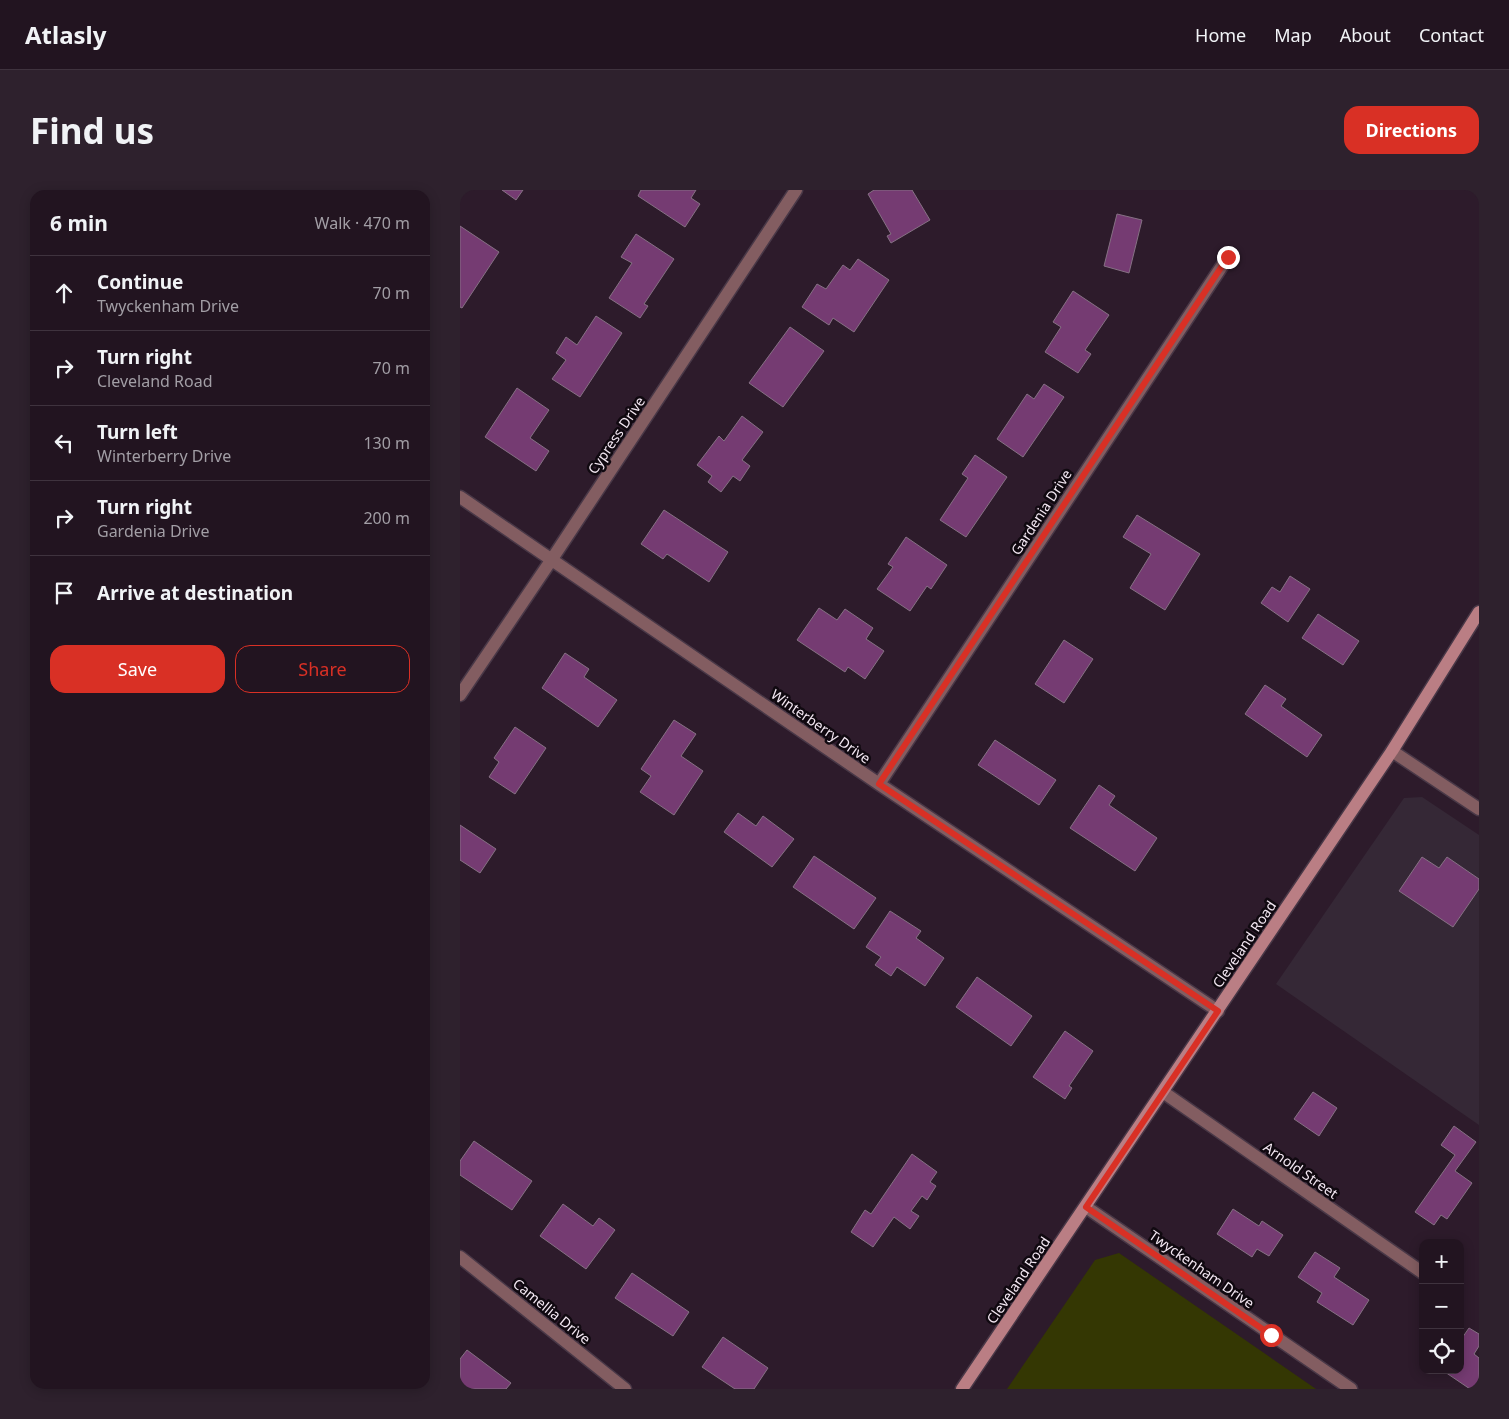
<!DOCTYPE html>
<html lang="en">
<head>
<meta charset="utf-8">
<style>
  :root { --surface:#221420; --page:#2e212d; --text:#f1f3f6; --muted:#a29ea5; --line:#3f333e; --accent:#d93025 }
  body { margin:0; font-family:"Noto Sans",sans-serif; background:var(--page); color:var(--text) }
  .controls { position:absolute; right:15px; bottom:15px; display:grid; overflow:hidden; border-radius:10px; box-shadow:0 2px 12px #0003 }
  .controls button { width:45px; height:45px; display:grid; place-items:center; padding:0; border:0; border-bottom:1px solid var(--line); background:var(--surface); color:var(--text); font:25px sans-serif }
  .stop { position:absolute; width:15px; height:15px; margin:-11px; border:4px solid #d93025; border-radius:50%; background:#fff }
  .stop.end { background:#d93025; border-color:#fff; box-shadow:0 1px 5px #0008 }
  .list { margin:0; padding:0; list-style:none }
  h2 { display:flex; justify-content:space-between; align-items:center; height:65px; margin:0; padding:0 20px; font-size:21px }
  h2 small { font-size:16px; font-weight:400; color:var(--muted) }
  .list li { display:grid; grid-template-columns:32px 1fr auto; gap:15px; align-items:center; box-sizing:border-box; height:75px; padding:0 20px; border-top:1px solid var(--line) }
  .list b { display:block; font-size:19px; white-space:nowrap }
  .list p { margin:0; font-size:16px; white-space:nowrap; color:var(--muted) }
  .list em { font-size:16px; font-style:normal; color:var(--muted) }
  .actions { display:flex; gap:10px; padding:15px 20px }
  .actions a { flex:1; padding:11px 0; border:1px solid var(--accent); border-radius:15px; text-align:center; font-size:18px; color:var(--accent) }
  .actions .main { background:var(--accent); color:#fff }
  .icon { flex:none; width:28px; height:28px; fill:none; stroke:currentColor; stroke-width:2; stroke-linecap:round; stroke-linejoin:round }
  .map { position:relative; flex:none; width:1019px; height:1199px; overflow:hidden; border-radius:15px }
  header { display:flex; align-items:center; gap:30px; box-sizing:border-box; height:70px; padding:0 25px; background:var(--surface); border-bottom:1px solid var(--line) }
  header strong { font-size:24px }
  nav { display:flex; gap:28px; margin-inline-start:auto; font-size:18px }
  .intro { display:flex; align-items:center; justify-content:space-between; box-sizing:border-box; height:120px; padding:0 30px }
  h1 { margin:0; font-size:35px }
  .button { padding:12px 22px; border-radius:15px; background:var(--accent); color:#fff; font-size:18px; font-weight:700 }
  main { display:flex; gap:30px; padding:0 30px }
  aside { flex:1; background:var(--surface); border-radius:15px; box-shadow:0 2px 12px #0003 }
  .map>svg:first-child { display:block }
  .commercial { fill:#352836 }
  .green { fill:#343703 }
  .building { fill:#753b72; stroke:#867184 }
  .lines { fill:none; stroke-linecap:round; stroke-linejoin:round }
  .street-casing { stroke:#493847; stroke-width:15 }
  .secondary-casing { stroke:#493847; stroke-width:15 }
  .street { stroke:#835d61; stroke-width:12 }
  .secondary { stroke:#ba7e84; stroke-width:12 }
  .route { stroke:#d93025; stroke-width:6 }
  .labels { text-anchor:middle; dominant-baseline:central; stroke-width:5; stroke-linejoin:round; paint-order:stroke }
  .street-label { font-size:14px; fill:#f4e8f3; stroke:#100910 }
</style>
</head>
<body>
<header>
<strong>Atlasly</strong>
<nav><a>Home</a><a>Map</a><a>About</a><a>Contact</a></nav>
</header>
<div class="intro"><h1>Find us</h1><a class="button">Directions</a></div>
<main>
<aside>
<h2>6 min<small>Walk · 470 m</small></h2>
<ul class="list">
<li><svg class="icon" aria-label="ahead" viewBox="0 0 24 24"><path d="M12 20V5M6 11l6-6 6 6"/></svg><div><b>Continue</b><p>Twyckenham Drive</p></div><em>70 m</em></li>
<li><svg class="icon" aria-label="right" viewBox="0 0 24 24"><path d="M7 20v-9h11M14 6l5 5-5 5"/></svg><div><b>Turn right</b><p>Cleveland Road</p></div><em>70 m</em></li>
<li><svg class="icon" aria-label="left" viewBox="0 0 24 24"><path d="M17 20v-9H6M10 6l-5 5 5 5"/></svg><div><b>Turn left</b><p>Winterberry Drive</p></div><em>130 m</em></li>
<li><svg class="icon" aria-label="right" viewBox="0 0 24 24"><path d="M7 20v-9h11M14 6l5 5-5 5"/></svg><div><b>Turn right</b><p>Gardenia Drive</p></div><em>200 m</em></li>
<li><svg class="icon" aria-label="arrive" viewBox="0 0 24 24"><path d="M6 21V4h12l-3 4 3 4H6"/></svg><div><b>Arrive at destination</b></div></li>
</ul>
<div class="actions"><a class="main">Save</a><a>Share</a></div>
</aside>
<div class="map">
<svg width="1019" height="1199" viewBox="0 0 1019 1199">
  <rect width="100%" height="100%" fill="#2d1b2b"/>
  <!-- commercial -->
  <path class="commercial" d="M962 607 1019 645V935L816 794 944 608Z"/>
  <!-- green -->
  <path class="green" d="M659 1063 856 1199H547L635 1070Z"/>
  <!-- building -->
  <path class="building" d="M42 0H63L56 10Z
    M181 0H236L231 8 240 14 225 37 178 6Z
    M414 0H452L470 30 431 53 427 46 431 44 408 4Z
    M657 24 682 30 669 83 644 76Z
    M0 36 39 62 2 118 0 117Z
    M176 44 214 69 184 114 188 116 180 128 149 108 172 73 161 67Z
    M398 69 429 90 394 142 373 128 369 135 342 117 357 94 366 99 383 75 390 80Z
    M613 101 649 125 625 160 631 164 618 183 585 162 601 137 593 132Z
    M136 126 162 143 120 207 92 189 106 170 96 163 106 147 117 155Z
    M330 137 364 161 323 217 289 193Z
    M584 194 604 207 563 267 537 249 567 204 574 209Z
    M57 198 89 220 70 248 89 261 76 281 25 247Z
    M282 226 303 242 282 270 290 276 280 291 273 286 261 302 248 292 252 286 237 275 259 246 264 251Z
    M515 265 547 287 506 347 480 330 508 288 502 284Z
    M204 320 268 362 249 392 207 364 203 369 181 354Z
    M677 325 740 364 705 420 670 398 691 364 663 347Z
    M446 347 487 375 471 399 467 396 450 421 417 399 433 377 428 374Z
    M830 386 850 399 828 432 801 413 812 397 820 402Z
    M359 418 377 430 385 419 413 438 406 449 424 461 405 489 388 477 385 482 337 450Z
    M858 424 899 451 883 475 842 448Z
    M604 450 633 469 604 513 575 494Z
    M105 463 129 479 124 487 157 510 138 537 82 498Z
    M805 495 826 509 821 516 862 545 847 567 785 524Z
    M214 530 236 544 221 566 243 581 214 625 180 602 191 586 181 579Z
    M55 537 86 558 55 604 29 587 39 572 34 568Z
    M535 550 596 590 579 615 518 575Z
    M639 595 655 606 649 615 697 648 675 681 610 638Z
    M278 623 296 636 303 626 334 649 312 677 264 642Z
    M0 635 36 659 20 683 0 670Z
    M354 666 416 708 394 739 333 697Z
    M962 667 979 678 987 667 1019 689V699L993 737 939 701Z
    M430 721 461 741 456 748 484 768 465 796 437 777 431 786 415 775 421 767 406 757Z
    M517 787 572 826 551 856 496 817Z
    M605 841 633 861 609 896 612 898 605 909 573 887Z
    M853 902 877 918 859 946 834 929Z
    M994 936 1016 952 995 981 1012 993 987 1029 981 1025 974 1035 955 1022 995 965 981 955Z
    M14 951 72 991 52 1020 0 985V971Z
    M452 964 477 982 470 992 476 996 467 1010 462 1006 451 1021 459 1026 450 1039 434 1027 413 1057 391 1042 405 1020 411 1024Z
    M103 1014 133 1036 139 1028 155 1040 126 1079 80 1046Z
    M773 1019 799 1036 802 1031 823 1045 809 1066 797 1059 792 1067 757 1044Z
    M855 1062 880 1078 874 1087 909 1110 893 1135 857 1112 862 1103 838 1087Z
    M172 1083 229 1122 213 1146 155 1108Z
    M1009 1138 1019 1144V1156L1014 1164 1019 1168V1199H1010L982 1180H1000V1151Z
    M263 1147 308 1178 294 1199H275L242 1177Z
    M7 1160 51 1193 46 1199H0V1169Z"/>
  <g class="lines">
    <!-- street casing -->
    <g class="street-casing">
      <path id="street" d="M0 307 419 594 758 821
        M0 505 92 369 336 0
        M932 561 1019 619
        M419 594 768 67
        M703 902 963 1083
        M626 1017 891 1199
        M0 1067 165 1199"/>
    </g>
    <!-- secondary casing -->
    <g class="secondary-casing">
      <path id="secondary" d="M502 1199 932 561 1019 422"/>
    </g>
    <!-- street -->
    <use href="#street" class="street"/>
    <!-- secondary -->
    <use href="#secondary" class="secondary"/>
  </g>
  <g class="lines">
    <!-- route -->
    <path class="route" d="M768 67 419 594 758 821 626 1017 811 1145"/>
  </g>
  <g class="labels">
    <!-- street labels -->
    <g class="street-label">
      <text transform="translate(156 245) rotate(-56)">Cypress Drive</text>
      <text transform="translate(581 322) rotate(-57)">Gardenia Drive</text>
      <text transform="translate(361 536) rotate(35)">Winterberry Drive</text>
      <text transform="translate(784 754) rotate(-56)">Cleveland Road</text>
      <text transform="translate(841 980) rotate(35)">Arnold Street</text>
      <text transform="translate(742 1079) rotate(35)">Twyckenham Drive</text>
      <text transform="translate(558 1090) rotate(-56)">Cleveland Road</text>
      <text transform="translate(92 1121) rotate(39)">Camellia Drive</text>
    </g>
  </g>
</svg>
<div class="controls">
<button>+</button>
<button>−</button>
<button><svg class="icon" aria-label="locate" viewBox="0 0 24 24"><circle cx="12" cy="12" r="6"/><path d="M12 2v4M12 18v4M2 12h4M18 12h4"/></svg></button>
</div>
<div class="stop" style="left:811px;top:1145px"></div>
<div class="stop end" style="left:768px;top:67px"></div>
</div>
</main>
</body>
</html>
